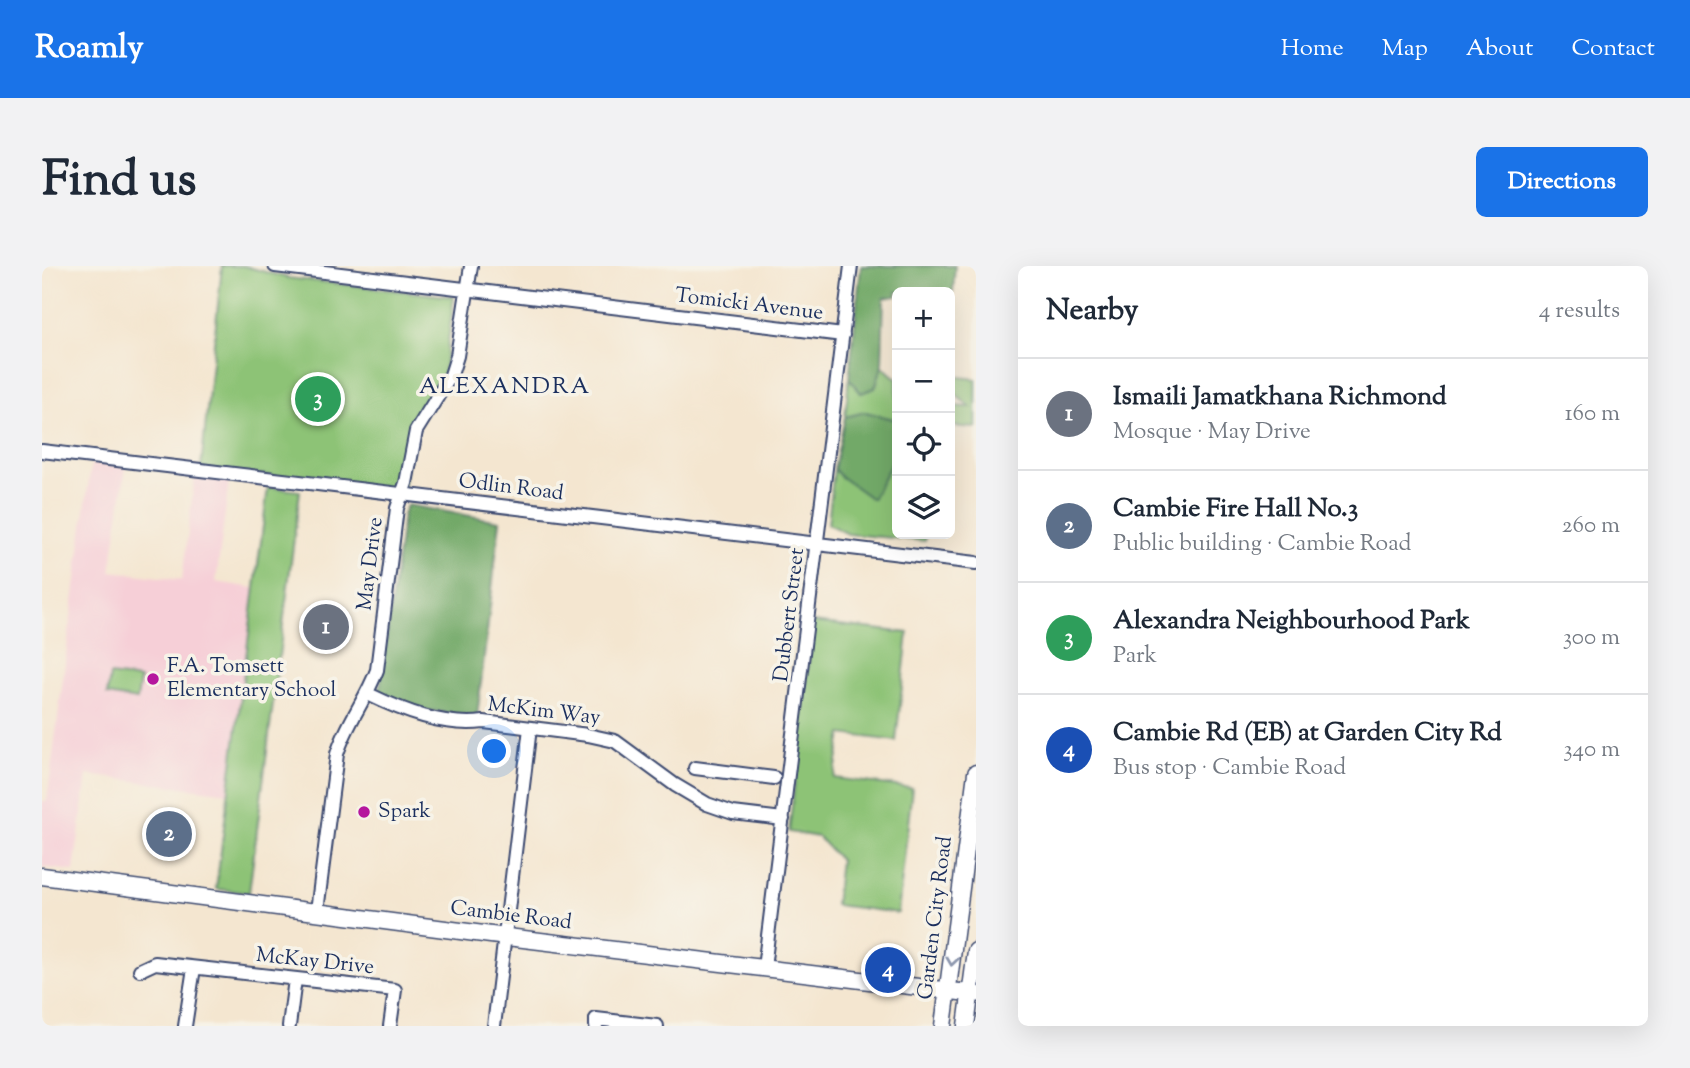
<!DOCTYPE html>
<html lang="en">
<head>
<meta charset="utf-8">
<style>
  :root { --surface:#fff; --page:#f2f2f3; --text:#1f2937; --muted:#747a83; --line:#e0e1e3; --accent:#1a73e8 }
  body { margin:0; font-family:"Sorts Mill Goudy",serif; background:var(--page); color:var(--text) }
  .controls { position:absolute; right:21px; top:21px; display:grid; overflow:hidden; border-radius:10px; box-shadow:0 7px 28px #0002 }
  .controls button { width:63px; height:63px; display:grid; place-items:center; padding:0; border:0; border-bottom:2px solid var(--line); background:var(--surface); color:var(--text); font:35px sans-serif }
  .you { position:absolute; left:453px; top:486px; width:24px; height:24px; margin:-18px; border:5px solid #fff; border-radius:50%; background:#1a73e8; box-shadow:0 0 0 10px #1a73e833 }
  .badge { display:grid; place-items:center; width:46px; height:46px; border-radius:50%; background:var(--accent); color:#fff; font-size:23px; font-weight:700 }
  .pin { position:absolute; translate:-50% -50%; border:4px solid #fff; box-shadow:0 2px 7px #0006 }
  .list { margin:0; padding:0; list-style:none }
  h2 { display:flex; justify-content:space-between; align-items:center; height:91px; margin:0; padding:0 28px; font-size:30px }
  h2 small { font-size:23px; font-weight:400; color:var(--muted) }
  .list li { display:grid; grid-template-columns:46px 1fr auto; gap:21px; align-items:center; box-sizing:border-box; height:112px; padding:0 28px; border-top:2px solid var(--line) }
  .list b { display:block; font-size:26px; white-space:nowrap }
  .list p { margin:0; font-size:23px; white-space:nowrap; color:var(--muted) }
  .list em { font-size:23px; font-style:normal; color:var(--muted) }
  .icon { flex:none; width:38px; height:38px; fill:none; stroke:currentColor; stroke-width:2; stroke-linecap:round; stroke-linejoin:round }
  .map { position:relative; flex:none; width:934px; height:760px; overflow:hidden; border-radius:10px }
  header { display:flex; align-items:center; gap:42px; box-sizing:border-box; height:98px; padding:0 35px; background:var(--accent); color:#fff }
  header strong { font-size:33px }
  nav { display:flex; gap:38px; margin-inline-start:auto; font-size:24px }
  .intro { display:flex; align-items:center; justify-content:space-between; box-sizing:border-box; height:168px; padding:0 42px }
  h1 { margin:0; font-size:49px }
  .button { padding:18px 32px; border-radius:10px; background:var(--accent); color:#fff; font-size:24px; font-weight:700 }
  main { display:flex; gap:42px; padding:0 42px }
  aside { flex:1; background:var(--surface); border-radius:10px; box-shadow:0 7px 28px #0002 }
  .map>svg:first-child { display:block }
  .built { fill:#f6cfd7 }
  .green { fill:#8dc376; stroke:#54796a; stroke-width:2 }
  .forest { fill:#72a967; stroke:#466c62; stroke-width:2 }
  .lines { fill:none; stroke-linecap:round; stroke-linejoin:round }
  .minor-casing { stroke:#3c4a6f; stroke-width:16 }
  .major-casing { stroke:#3c4a6f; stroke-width:19 }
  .minor { stroke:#fff; stroke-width:12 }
  .major { stroke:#fff; stroke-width:16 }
  .oneway { stroke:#8d97ae }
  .poi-dot { fill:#b5179e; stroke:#f7f3e8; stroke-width:2.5 }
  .labels { text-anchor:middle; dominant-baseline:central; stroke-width:7; stroke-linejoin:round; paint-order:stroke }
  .street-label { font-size:21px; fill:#1b2f5e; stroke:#f7f3e8 }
  .poi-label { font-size:21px; fill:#1b2f5e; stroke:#f7f3e8; text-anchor:start }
  .neighbourhood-label { font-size:23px; letter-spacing:2px; fill:#1b2f5e; stroke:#f7f3e8 }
</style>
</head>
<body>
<header>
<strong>Roamly</strong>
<nav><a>Home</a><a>Map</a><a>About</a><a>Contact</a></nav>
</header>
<div class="intro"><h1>Find us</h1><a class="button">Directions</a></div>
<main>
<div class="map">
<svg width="934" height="760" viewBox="0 0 934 760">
  <rect width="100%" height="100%" fill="#f7f3e8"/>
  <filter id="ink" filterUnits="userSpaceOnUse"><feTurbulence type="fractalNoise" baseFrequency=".0143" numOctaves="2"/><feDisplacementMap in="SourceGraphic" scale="14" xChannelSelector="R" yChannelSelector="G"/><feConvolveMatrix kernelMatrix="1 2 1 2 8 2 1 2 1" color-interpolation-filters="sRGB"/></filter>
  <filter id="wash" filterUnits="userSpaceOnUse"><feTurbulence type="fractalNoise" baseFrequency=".00686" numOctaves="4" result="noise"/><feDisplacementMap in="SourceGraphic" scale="28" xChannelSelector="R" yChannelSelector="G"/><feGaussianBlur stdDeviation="1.57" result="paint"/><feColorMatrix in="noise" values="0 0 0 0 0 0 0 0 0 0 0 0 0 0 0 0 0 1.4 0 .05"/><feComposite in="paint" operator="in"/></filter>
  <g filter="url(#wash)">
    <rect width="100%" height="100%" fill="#f4e6d0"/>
    <!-- built -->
    <path class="built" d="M49 198 84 201 69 305 140 314 153 209 187 216 174 316 212 322 186 527 45 509 32 605 0 601V535H5Z"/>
    <!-- green -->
    <path class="green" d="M180 0H202L246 12 412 31 402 106 369 159 361 225 159 202Z
      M840 100 855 113V154L824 146 803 151 807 112 819 127 833 122Z
      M908 110 934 113V162L908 160V140L928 141 914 129Z
      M855 187V268H884L883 275 806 268 786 258 792 203 798 210Z
      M226 221 258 225 207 627 174 623Z
      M771 356 866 367 854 475 800 468 792 512 870 522 856 647 793 639 798 594 776 571 747 566Z
      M68 409 98 413 95 434 65 429Z"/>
    <!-- forest -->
    <path class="forest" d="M819 0H913L911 26H855V30L842 32 840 100 833 122 819 127 807 112Z
      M823 146 855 154V187L830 233 798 210 792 203 803 151Z
      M365 239 458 255 435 451 375 443 337 429 361 248Z"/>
  </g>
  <g filter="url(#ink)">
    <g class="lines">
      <!-- minor casing -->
      <g class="minor-casing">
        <path id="minor" d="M233 0 801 69
          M0 185 934 297
          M326 428C361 445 401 461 442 456L546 469 573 475 633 519 665 538 691 547 741 553
          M653 502 732 512
          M275 645 295 488C305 456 324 434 335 404L355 242 364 217 374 165 409 109 415 90 429 0
          M722 702 809 0
          M98 704 113 697 353 724 348 760
          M143 760 152 702
          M247 760 253 713
          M452 760 488 462
          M554 760V753L615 760"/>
      </g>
      <!-- major casing -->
      <g class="major-casing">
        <path id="major" d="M0 610 449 669 934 728
          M901 760 934 507
          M924 760 934 685"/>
      </g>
      <!-- minor -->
      <use href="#minor" class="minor"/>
      <!-- major -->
      <use href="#major" class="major"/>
    </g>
    <!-- one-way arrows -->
    <defs><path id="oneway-chevron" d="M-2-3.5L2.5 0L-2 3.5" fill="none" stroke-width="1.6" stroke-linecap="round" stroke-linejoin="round" transform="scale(1.75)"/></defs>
    <use class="oneway" href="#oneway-chevron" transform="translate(910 695) rotate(98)"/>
  </g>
  <!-- markers -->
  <g class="poi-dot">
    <circle cx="111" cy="413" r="7"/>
    <circle cx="322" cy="546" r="7"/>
  </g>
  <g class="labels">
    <!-- street labels -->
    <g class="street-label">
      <text transform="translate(707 39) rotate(7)">Tomicki Avenue</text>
      <text transform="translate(469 222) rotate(7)">Odlin Road</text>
      <text transform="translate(329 298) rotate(-83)">May Drive</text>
      <text transform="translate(748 349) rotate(-83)">Dubbert Street</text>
      <text transform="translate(502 446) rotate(7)">McKim Way</text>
      <text transform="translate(469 650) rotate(7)">Cambie Road</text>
      <text transform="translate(894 652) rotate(-83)">Garden City Road</text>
      <text transform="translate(273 696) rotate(6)">McKay Drive</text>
    </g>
    <!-- poi labels -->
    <g class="poi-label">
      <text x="125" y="401">F.A. Tomsett<tspan x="125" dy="24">Elementary School</tspan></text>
      <text x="336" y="546">Spark</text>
    </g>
    <!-- neighbourhood labels -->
    <g class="neighbourhood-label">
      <text x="463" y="121">ALEXANDRA</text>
    </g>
  </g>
</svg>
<div class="controls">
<button>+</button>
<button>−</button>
<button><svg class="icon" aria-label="locate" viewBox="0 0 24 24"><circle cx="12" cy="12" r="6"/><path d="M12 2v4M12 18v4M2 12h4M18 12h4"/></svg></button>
<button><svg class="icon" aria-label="layers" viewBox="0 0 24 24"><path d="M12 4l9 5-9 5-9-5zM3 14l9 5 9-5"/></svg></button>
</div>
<div class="you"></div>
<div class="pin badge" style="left:284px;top:361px;background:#6b7280">1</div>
<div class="pin badge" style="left:127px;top:568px;background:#5c6f8a">2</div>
<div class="pin badge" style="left:276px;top:133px;background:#2e9e5b">3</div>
<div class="pin badge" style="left:846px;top:704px;background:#1a4fb4">4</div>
</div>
<aside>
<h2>Nearby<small>4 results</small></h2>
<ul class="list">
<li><span class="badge" style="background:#6b7280">1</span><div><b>Ismaili Jamatkhana Richmond</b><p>Mosque · May Drive</p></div><em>160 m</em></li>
<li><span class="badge" style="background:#5c6f8a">2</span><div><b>Cambie Fire Hall No.3</b><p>Public building · Cambie Road</p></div><em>260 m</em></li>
<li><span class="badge" style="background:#2e9e5b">3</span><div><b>Alexandra Neighbourhood Park</b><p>Park</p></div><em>300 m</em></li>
<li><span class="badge" style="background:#1a4fb4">4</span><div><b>Cambie Rd (EB) at Garden City Rd</b><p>Bus stop · Cambie Road</p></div><em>340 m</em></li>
</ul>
</aside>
</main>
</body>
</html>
